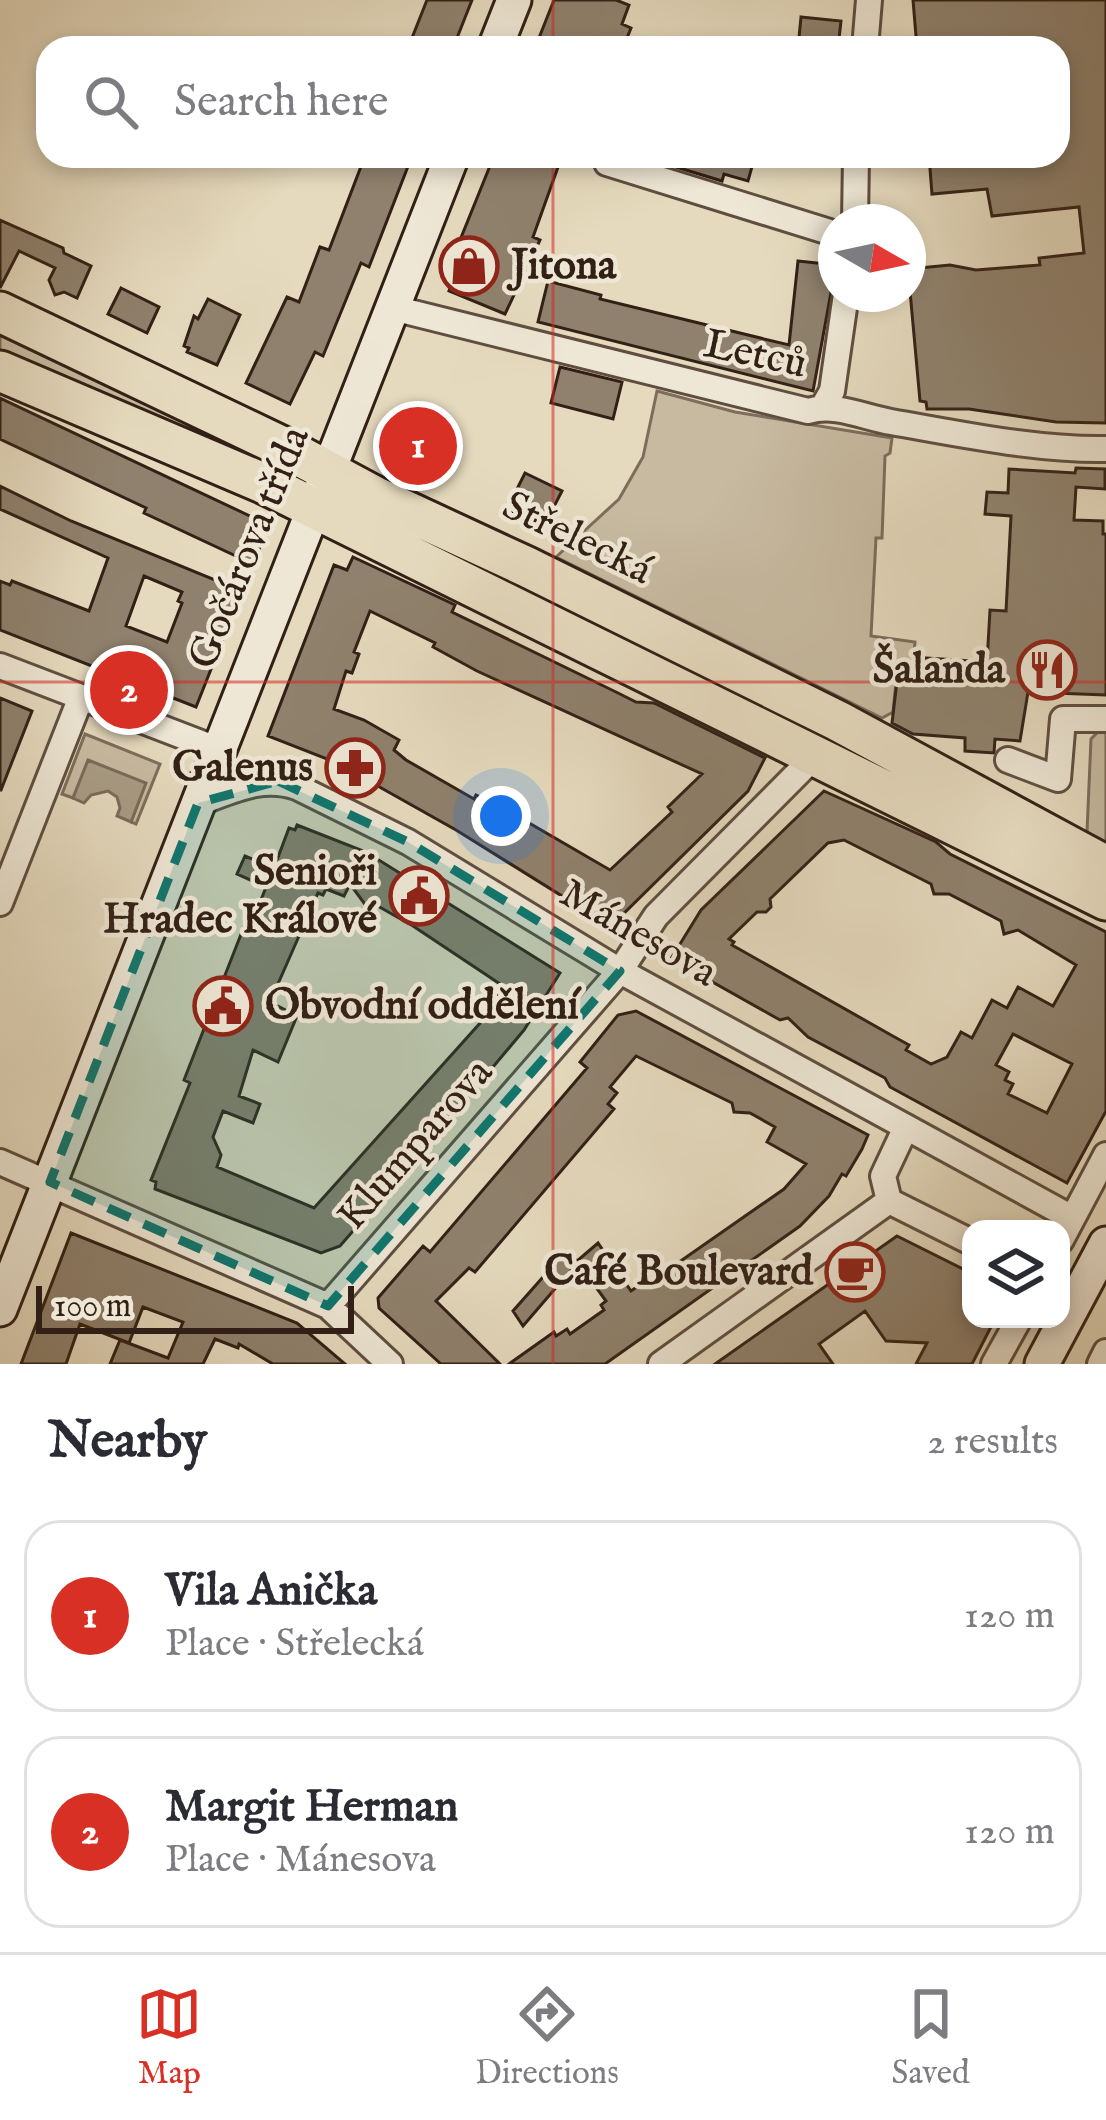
<!DOCTYPE html>
<html lang="en">
<head>
<meta charset="utf-8">
<style>
  :root { --surface:#fff; --page:#f7f7f7; --text:#2b2b33; --muted:#7c7c81; --line:#e1e1e2; --accent:#d93025 }
  body { margin:0; font-family:"IM FELL English",serif; background:var(--page); color:var(--text) }
  .controls { position:absolute; right:36px; bottom:36px; display:grid; overflow:hidden; border-radius:24px; box-shadow:0 6px 18px #0003 }
  .controls button { width:108px; height:108px; display:grid; place-items:center; padding:0; border:0; border-bottom:3px solid var(--line); background:var(--surface); color:var(--text); font:60px sans-serif }
  .compass { position:absolute; left:818px; top:204px; width:108px; height:108px; border-radius:50%; background:var(--surface); box-shadow:0 6px 18px #0003; rotate:99deg }
  .scale { position:absolute; left:36px; bottom:30px; width:318px; box-sizing:border-box; padding-left:12px; border:6px solid #322016; border-top:0; font-size:33px; line-height:42px; white-space:nowrap; color:#322016; -webkit-text-stroke:9px #eee7d5; paint-order:stroke }
  .you { position:absolute; left:501px; top:816px; width:42px; height:42px; margin:-30px; border:9px solid #fff; border-radius:50%; background:#1a73e8; box-shadow:0 0 0 18px #1a73e833 }
  .badge { display:grid; place-items:center; width:78px; height:78px; border-radius:50%; background:var(--accent); color:#fff; font-size:39px; font-weight:700 }
  .pin { position:absolute; translate:-50% -50%; border:6px solid #fff; box-shadow:0 3px 12px #0006 }
  .list { margin:0; padding:0; list-style:none }
  h2 { display:flex; justify-content:space-between; align-items:center; height:156px; margin:0; padding:0 48px; font-size:51px }
  h2 small { font-size:39px; font-weight:400; color:var(--muted) }
  .list li { display:grid; grid-template-columns:78px 1fr auto; gap:36px; align-items:center; box-sizing:border-box; height:192px; margin:0 24px 24px; padding:0 24px; border:3px solid var(--line); border-radius:36px }
  .list b { display:block; font-size:45px; white-space:nowrap }
  .list p { margin:0; font-size:39px; white-space:nowrap; color:var(--muted) }
  .list em { font-size:39px; font-style:normal; color:var(--muted) }
  .icon { flex:none; width:66px; height:66px; fill:none; stroke:currentColor; stroke-width:2; stroke-linecap:round; stroke-linejoin:round }
  .map { position:relative; flex:none; width:1106px; height:1364px; overflow:hidden }
  .search { position:absolute; background:var(--surface); box-shadow:0 6px 18px #0003; left:36px; right:36px; top:36px; height:132px; display:flex; align-items:center; gap:30px; box-sizing:border-box; padding:0 42px; border-radius:36px; color:var(--muted); font-size:45px }
  .sheet { height:588px; background:var(--surface) }
  nav { display:flex; justify-content:space-around; align-items:center; box-sizing:border-box; height:168px; border-top:3px solid var(--line); background:var(--surface); font-size:33px; color:var(--muted) }
  nav a { display:grid; justify-items:center; gap:6px }
  nav .on { color:var(--accent) }
  .map>svg:first-child { display:block }
  .green { fill:#c7baa1; stroke:#7c6d5c; stroke-width:3 }
  .water { fill:#a89b85; stroke:#796a59; stroke-width:3 }
  .building { fill:#8f816d; stroke:#322016; stroke-width:3; fill-rule:evenodd }
  .lines { fill:none; stroke-linecap:round; stroke-linejoin:round }
  .street-casing { stroke:#5f4e40; stroke-width:30 }
  .secondary-casing { stroke:#322016; stroke-width:39 }
  .primary-casing { stroke:#322016; stroke-width:45 }
  .street { stroke:#eee7d5; stroke-width:24 }
  .secondary { stroke:#eee7d5; stroke-width:33 }
  .primary { stroke:#e5dabe; stroke-width:39 }
  .marked { fill:#0f766e; fill-opacity:0.2; stroke:#0f766e; stroke-width:9; stroke-dasharray:24 15; stroke-linejoin:round }
  .grid { fill:none; stroke:#d62828; stroke-width:3; stroke-opacity:0.55 }
  .labels { text-anchor:middle; dominant-baseline:central; stroke-width:9; stroke-linejoin:round; paint-order:stroke }
  .poi-label { font-size:42px; font-weight:bold; fill:#322016; stroke:#eee7d5; text-anchor:end }
  .street-label { font-size:42px; fill:#322016; stroke:#eee7d5 }
</style>
</head>
<body>
<div class="map">
<svg width="1106" height="1364" viewBox="0 0 1106 1364">
  <rect width="100%" height="100%" fill="#e5dabe"/>
  <filter id="stains"><feTurbulence type="fractalNoise" baseFrequency=".00167" numOctaves="4"/><feColorMatrix values="0 0 0 0 .2 0 0 0 0 .09 0 0 0 0 .02 0 0 0 .5 -.17"/></filter>
  <radialGradient id="worn" r=".72"><stop offset=".6" stop-color="#630" stop-opacity="0"/><stop offset="1" stop-color="#630" stop-opacity=".3"/></radialGradient>
  <!-- green -->
  <path class="green" d="M0 324 270 454 267 461 0 359Z
    M657 391 735 412 892 438 890 453 885 456 882 538H876L871 636 915 642 912 678 896 681 893 712 882 718 556 557 619 499 643 457Z
    M1098 732H1106V842L1087 832 1091 739Z
    M85 734 160 764 136 824 131 822 145 784 89 761 73 798 62 794Z"/>
  <!-- water -->
  <path class="water" d="M88 760 146 783 131 822 117 816 120 808 117 797 108 791 91 795 84 803 73 798Z"/>
  <!-- building -->
  <path class="building" d="M427 0H472L453 48H408Z
    M554 0H616L629 5 622 24 631 28 623 48H535Z
    M913 0H1106V423L1056 422 969 409H927L926 402 920 401 908 269 950 265 976 270 1040 265 1039 258 1084 253 1079 207 992 216 987 189 932 194 929 156H1058V48H917Z
    M801 17 841 21 838 48H798Z
    M365 156H412L369 267 361 263 323 356 315 352 290 404 246 383 287 297 299 302 320 247 329 250Z
    M494 156H562L533 237 540 240 505 314 449 291 464 254 456 250Z
    M640 156H755L748 181 724 174 722 181Z
    M0 220 63 248 64 253 91 266 77 298 64 292 55 295 49 280 55 268 19 251 0 288Z
    M798 261 836 265 813 391 538 322 548 281 601 295 600 299 789 345Z
    M121 288 159 307 147 333 108 314Z
    M208 299 240 315 217 365 187 352 189 348 184 346 194 316 198 319Z
    M560 367 622 382 613 419 551 403Z
    M0 398 252 517 248 532 263 539 253 564 144 513 146 508 0 439Z
    M413 421 444 433 425 473 394 459Z
    M1076 468 1105 469V489L1076 487 1074 520 1103 521V534H1106V695L1028 692 1020 741 995 739 994 753 965 751V738L913 734 892 723 897 681 912 677 913 657 987 662 990 610 1006 611 1011 516 985 514 987 492 1008 493 1009 469 1075 473Z
    M525 473 562 491 545 524 535 519 533 525 515 517 510 503Z
    M0 486 71 521 242 591 196 707 0 630V581L10 585 12 581 89 611 108 558 0 509ZM144 576 182 592 178 601 182 603 167 642 126 626Z
    M353 557 455 605 452 612 616 692 636 702 654 703 765 758 748 791 614 923 599 919 456 830 335 762 268 736 334 565 347 570ZM370 611 435 643 433 647 477 671 702 774 668 807 672 812 610 870 505 809 476 795 474 799 406 760 394 750 399 740 364 720 334 709 346 671 352 673 359 654 354 652Z
    M0 698 32 711 1 790H0Z
    M824 791 936 842 950 854 1106 932V1111L1067 1183 890 1087 885 1078 808 1037 788 1018 780 1020 700 975 697 968 672 957 701 910ZM844 840 931 884 934 894H949L1001 921 1004 934 1018 930 1076 965 1053 1006 1018 987 1007 1008 992 1000 972 1038 961 1032 947 1057 931 1064 906 1050 909 1045 891 1035 732 945 734 942 729 939 757 912H766L771 907 770 899 828 843ZM1013 1034 1072 1064 1047 1113 1008 1094 1013 1084 1005 1080 1009 1072 996 1065Z
    M297 825 366 852 560 973 524 1030 436 1135 340 1246 321 1253 155 1189 156 1182 151 1180 190 1083 184 1080 245 924 251 926 266 887 237 874 245 856 274 868 289 828 295 830ZM350 884 367 907 376 905 413 926 503 986 481 1022 314 1208 217 1167 221 1155 213 1137 223 1111 253 1123 260 1104 239 1096 253 1050 278 1062 297 1016 270 1002 318 893 323 895 326 889 344 896Z
    M636 1011 868 1135 862 1149 846 1176 842 1174 829 1196 800 1226 605 1364H509L554 1332 556 1336 567 1329 570 1334 604 1310 601 1305 606 1301 577 1261 598 1243 631 1291 660 1271 662 1274 784 1189 806 1164 767 1142 775 1127 750 1113 734 1112 732 1103 636 1056 610 1087 617 1093 608 1104 614 1109 475 1272 469 1268 436 1301 500 1364H441L379 1308 378 1298 423 1246 430 1252 587 1068 580 1062 618 1015Z
    M71 1233 297 1323 345 1364H273L239 1344 238 1348 215 1339 203 1364H110L120 1340 168 1358 183 1322 143 1307 129 1343 80 1324 66 1364H21Z
    M897 1236 971 1273V1319H995L972 1364H916L927 1343 886 1341 865 1311 819 1344 833 1364H715Z
    M566 1251 578 1262 523 1326 513 1311Z"/>
  <g class="lines">
    <!-- street casing -->
    <g class="street-casing">
      <path id="street" d="M865 48 869 0
        M607 163 836 234
        M855 222 856 156
        M393 308 808 411C835 403 863 417 891 422 961 434 1035 450 1106 449
        M823 407 832 391 846 294
        M0 666 219 750
        M1008 760 1058 779 1063 719H1106
        M198 803C232 791 261 775 297 787L408 842 620 971 906 1127
        M0 903 81 697
        M0 1162 328 1306 390 1364
        M1061 1240 1106 1155
        M971 1242 889 1201 883 1176 906 1127 1072 1218
        M328 1306 620 971 656 916 803 768
        M661 1364 889 1201
        M994 1364 1019 1319
        M1100 1364 1106 1352"/>
    </g>
    <!-- secondary casing -->
    <g class="secondary-casing">
      <path id="secondary" d="M495 48 514 0
        M0 1309 452 156
        M1042 1364 1106 1244"/>
    </g>
    <!-- primary casing -->
    <g class="primary-casing">
      <path id="primary" d="M0 312 281 446 376 497 527 567 838 721 1106 866
        M0 371 265 484 1106 900"/>
    </g>
    <!-- street -->
    <use href="#street" class="street"/>
    <!-- secondary -->
    <use href="#secondary" class="secondary"/>
    <!-- primary -->
    <use href="#primary" class="primary"/>
  </g>
  <!-- marked area -->
  <path class="marked" d="M278 781 408 842 620 971 328 1306 50 1182 198 803Z"/>
  <!-- grid -->
  <path class="grid" d="M553 0V48M553 156V1364M0 682H1106"/>
  <!-- icons -->
  <defs>
    <g id="shop-ring" transform="scale(3)"><circle r="9.5" fill="#eee7d5" stroke="#8f2418" stroke-width="1.5"/><path d="M-5-2.5h2.3a2.7 3.5 0 0 1 5.4 0H5L5.5 6h-11ZM-1.5-2.5h3a1.5 2.3 0 0 0-3 0Z" fill="#8f2418"/></g>
    <g id="restaurant-ring" transform="scale(3)"><circle r="9.5" fill="#eee7d5" stroke="#8f2418" stroke-width="1.5"/><path d="M-5-6h1v4h1v-4h1v4h1v-4h1v5L-1.5 .5V6h-2V.5L-5-1ZM5-6V6H3V1.5H1.5Q1.5-4 5-6Z" fill="#8f2418"/></g>
    <g id="pharmacy-ring" transform="scale(3)"><circle r="9.5" fill="#eee7d5" stroke="#8f2418" stroke-width="1.5"/><path d="M-2-6h4v4h4v4h-4v4h-4v-4h-4v-4h4Z" fill="#8f2418"/></g>
    <g id="civic-ring" transform="scale(3)"><circle r="9.5" fill="#eee7d5" stroke="#8f2418" stroke-width="1.5"/><path d="M-.6-6.5H3V-4.5H.6V-3L4-1V1h2V6H-6V1h2V-1L-.6-3ZM-1.2 2.5V6h2.4V2.5Z" fill="#8f2418"/></g>
    <g id="cafe-ring" transform="scale(3)"><circle r="9.5" fill="#eee7d5" stroke="#8f2418" stroke-width="1.5"/><path d="M-5.5-4.5H6V0H3Q3 3.5 0 3.5H-2.5Q-5.5 3.5-5.5 0ZM3-3.2v2h1.7v-2ZM-6 4.5H4V6H-6Z" fill="#8f2418"/></g>
  </defs>
  <g fill-rule="evenodd">
    <use href="#shop-ring" x="469" y="266"/>
    <use href="#restaurant-ring" x="1047" y="670"/>
    <use href="#pharmacy-ring" x="355" y="768"/>
    <use href="#civic-ring" x="419" y="896"/>
    <use href="#civic-ring" x="223" y="1006"/>
    <use href="#cafe-ring" x="855" y="1272"/>
  </g>
  <g class="labels">
    <!-- poi labels -->
    <g class="poi-label">
      <text x="511" y="266" text-anchor="start">Jitona</text>
      <text x="1005" y="670">Šalanda</text>
      <text x="313" y="768">Galenus</text>
      <text x="377" y="872">Senioři<tspan x="377" dy="48">Hradec Králové</tspan></text>
      <text x="265" y="1006" text-anchor="start">Obvodní oddělení</text>
      <text x="813" y="1272">Café Boulevard</text>
    </g>
    <!-- street labels -->
    <g class="street-label">
      <text transform="translate(755 355) rotate(12)">Letců</text>
      <text transform="translate(577 539) rotate(26)">Střelecká</text>
      <text transform="translate(250 548) rotate(-68)">Gočárova třída</text>
      <text transform="translate(638 934) rotate(30)">Mánesova</text>
      <text transform="translate(416 1145) rotate(-49)">Klumparova</text>
    </g>
  </g>
  <rect width="100%" height="100%" filter="url(#stains)"/>
  <rect width="100%" height="100%" fill="url(#worn)"/>
</svg>
<div class="controls">
<button><svg class="icon" aria-label="layers" viewBox="0 0 24 24"><path d="M12 4l9 5-9 5-9-5zM3 14l9 5 9-5"/></svg></button>
</div>
<svg class="compass" viewBox="-18 -18 36 36"><path d="M0-13l5 13h-10z" fill="#e53935"/><path d="M0 13l5-13h-10z" fill="#7c7c81"/></svg>
<div class="scale">100 m</div>
<div class="you"></div>
<div class="pin badge" style="left:418px;top:446px">1</div>
<div class="pin badge" style="left:129px;top:690px">2</div>
<div class="search"><svg class="icon" aria-label="search" viewBox="0 0 24 24"><circle cx="10" cy="10" r="6"/><path d="M15 15l6 6"/></svg>Search here</div>
</div>
<section class="sheet">
<h2>Nearby<small>2 results</small></h2>
<ul class="list">
<li><span class="badge">1</span><div><b>Vila Anička</b><p>Place · Střelecká</p></div><em>120 m</em></li>
<li><span class="badge">2</span><div><b>Margit Herman</b><p>Place · Mánesova</p></div><em>120 m</em></li>
</ul>
</section>
<nav>
<a class="on"><svg class="icon" aria-label="map" viewBox="0 0 24 24"><path d="M3 6l6-2 6 2 6-2v14l-6 2-6-2-6 2zM9 4v14M15 6v14"/></svg>Map</a>
<a><svg class="icon" aria-label="directions" viewBox="0 0 24 24"><path d="M12 3l9 9-9 9-9-9zM9 14v-3h6M13 9l2 2-2 2"/></svg>Directions</a>
<a><svg class="icon" aria-label="saved" viewBox="0 0 24 24"><path d="M7 4h10v16l-5-4-5 4z"/></svg>Saved</a>
</nav>
</body>
</html>
